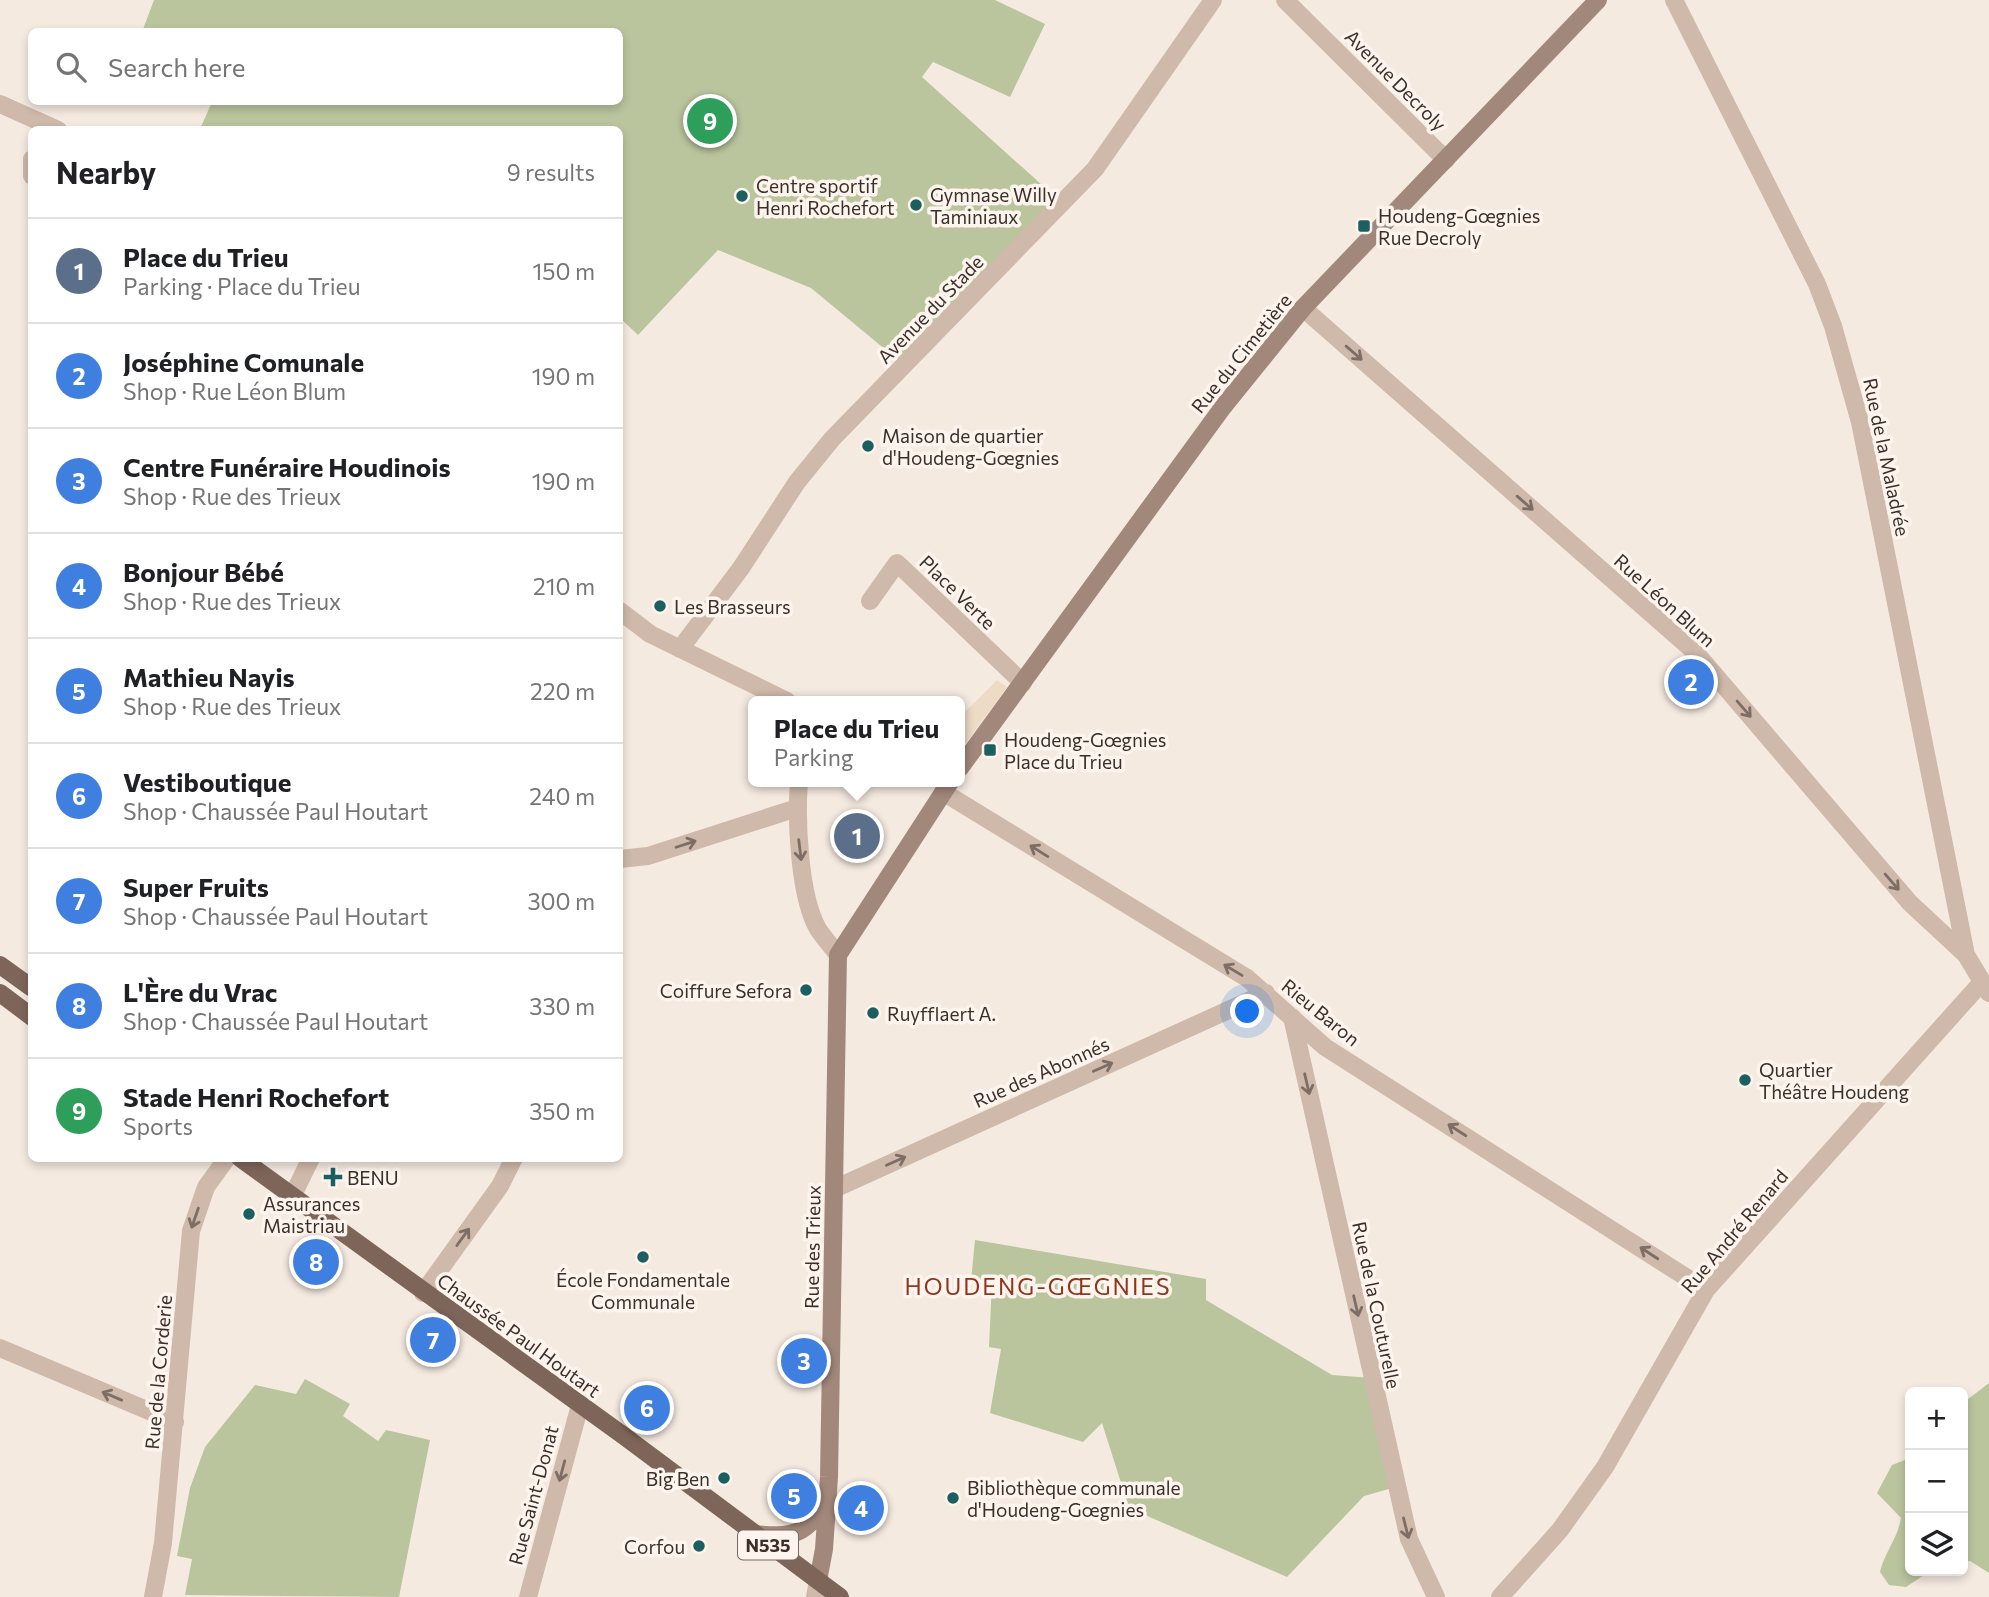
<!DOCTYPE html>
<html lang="en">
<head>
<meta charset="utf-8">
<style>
  :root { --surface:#fff; --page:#f6f6f6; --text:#202124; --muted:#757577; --line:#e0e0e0; --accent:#1c5f61 }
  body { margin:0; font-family:Commissioner,sans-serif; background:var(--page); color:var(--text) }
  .controls { position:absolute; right:21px; bottom:21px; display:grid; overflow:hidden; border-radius:10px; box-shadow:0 4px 10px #0003 }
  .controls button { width:63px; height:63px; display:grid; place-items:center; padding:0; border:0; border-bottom:2px solid var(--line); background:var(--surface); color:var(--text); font:35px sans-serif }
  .you { position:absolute; left:1248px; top:1012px; width:24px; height:24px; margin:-18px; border:5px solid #fff; border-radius:50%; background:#1a73e8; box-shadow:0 0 0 10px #1a73e833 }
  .badge { display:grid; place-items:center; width:46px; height:46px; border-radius:50%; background:var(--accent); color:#fff; font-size:23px; font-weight:700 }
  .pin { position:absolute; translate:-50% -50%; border:4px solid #fff; box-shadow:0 2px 7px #0006 }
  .popup { position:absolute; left:748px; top:696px; width:217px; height:91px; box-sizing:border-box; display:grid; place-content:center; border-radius:10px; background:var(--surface); filter:drop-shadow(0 2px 5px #0005); font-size:23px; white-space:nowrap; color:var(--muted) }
  .popup b { font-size:26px; color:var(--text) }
  .popup::after { content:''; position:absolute; left:50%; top:100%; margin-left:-14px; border:14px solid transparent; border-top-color:var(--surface) }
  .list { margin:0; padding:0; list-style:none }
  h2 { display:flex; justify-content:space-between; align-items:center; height:91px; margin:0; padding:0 28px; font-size:30px }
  h2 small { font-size:23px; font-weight:400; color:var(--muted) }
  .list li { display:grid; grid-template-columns:46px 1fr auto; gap:21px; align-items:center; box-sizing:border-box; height:105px; padding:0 28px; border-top:2px solid var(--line) }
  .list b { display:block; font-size:26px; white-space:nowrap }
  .list p { margin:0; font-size:23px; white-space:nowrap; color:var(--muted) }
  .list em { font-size:23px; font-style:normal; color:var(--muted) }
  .icon { flex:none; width:38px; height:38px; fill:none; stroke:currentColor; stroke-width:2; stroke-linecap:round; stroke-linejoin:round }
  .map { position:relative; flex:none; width:1989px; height:1597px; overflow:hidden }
  .search { position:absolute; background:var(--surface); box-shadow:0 4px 10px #0003; left:28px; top:28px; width:595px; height:77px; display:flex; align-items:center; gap:18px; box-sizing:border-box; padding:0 24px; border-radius:10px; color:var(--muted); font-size:26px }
  .panel { position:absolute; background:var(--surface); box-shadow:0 4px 10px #0003; left:28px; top:126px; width:595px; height:1036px; border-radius:10px }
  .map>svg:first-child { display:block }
  .green { fill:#bac59e }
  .plaza { fill:#eedbc6 }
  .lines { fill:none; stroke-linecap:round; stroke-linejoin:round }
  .street { stroke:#ceb9aa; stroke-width:18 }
  .secondary { stroke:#a2887b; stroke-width:18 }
  .primary { stroke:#7e655a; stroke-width:18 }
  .oneway { stroke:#7d6d64 }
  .poi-dot { fill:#1c5f61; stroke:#fcf4ed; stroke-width:2.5 }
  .labels { text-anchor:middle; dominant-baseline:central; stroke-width:7; stroke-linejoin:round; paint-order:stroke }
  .shield { fill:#fcf4ed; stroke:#756a64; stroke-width:2 }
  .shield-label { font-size:18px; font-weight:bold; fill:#3b2f2a }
  .street-label { font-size:19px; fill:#3b2f2a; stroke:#fcf4ed }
  .poi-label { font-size:19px; fill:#3b2f2a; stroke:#fcf4ed; text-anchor:start }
  .quarter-label { font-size:23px; letter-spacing:2px; fill:#90341d; stroke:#fcf4ed }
</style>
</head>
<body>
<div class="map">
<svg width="1989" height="1597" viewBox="0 0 1989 1597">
  <rect width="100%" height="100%" fill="#f5eae0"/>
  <!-- green -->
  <path class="green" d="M154 0H995L1045 24 1010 97 933 62 922 77 1062 203 904 365 811 288 718 250 638 335 620 318V130L200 129 212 102H620V32H142Z
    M975 1240 1206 1279V1300L1332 1375 1372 1378 1396 1487 1364 1496 1287 1577 1129 1508 1102 1423 1083 1442 990 1413 1001 1349 989 1347 992 1282 971 1281Z
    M305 1379 350 1404 343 1416 378 1441 386 1430 430 1440 399 1597 185 1595 192 1559 177 1556 190 1488 205 1447 255 1385 296 1394Z
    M1989 1383V1573L1970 1561H1963V1403Z
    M1910 1458V1571H1930L1906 1587 1889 1585 1880 1572C1885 1551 1898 1538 1901 1518L1877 1493 1892 1465Z"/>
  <!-- plaza -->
  <path class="plaza" d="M997 680 1007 687 960 751V717Z"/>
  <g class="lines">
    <!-- street -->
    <path class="street" d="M1285 0 1446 160
      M1674 0 1817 284 1833 326 1860 422 1966 955
      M0 104 58 130
      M32 159V176
      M1303 308 1696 653 1910 903 1966 955 1989 993
      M870 601 897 563 1023 683
      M620 611 650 634 787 701
      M680 649 741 568 797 482 832 439 1095 169 1213 0
      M799 782C796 819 799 896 818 929 824 938 832 947 838 955
      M943 792 1247 978 1325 1047 1706 1290
      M620 859 648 856 797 808
      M1292 1017 1409 1539 1436 1597
      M834 1189 1266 993
      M292 1197 311 1158
      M423 1293 500 1186 514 1158
      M0 1348 175 1422
      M153 1597 163 1543 191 1231 206 1187 227 1158
      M528 1597 580 1405
      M815 1597 818 1581
      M1500 1597 1560 1530 1605 1467 1706 1290 1982 982"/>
    <!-- secondary -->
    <path class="secondary" d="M960 768 1223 407 1303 308 1598 0
      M753 1534C791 1537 808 1537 825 1500
      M818 1581 824 1549 829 1477 838 955 950 782"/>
    <!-- primary -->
    <path class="primary" d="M0 965 32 988
      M0 993 32 1017
      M240 1158 624 1436 840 1597"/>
  </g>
  <!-- one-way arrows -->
  <defs><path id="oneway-shaft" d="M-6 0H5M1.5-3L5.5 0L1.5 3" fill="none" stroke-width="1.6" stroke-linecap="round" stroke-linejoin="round" transform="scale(1.75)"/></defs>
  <g class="oneway">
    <use href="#oneway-shaft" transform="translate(1354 353) rotate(41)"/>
    <use href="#oneway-shaft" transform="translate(1525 503) rotate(41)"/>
    <use href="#oneway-shaft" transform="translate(1744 709) rotate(49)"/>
    <use href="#oneway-shaft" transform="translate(686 844) rotate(-18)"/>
    <use href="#oneway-shaft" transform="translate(800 850) rotate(83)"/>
    <use href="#oneway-shaft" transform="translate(1039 851) rotate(-148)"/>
    <use href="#oneway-shaft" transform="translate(1892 882) rotate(49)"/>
    <use href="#oneway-shaft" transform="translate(1233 970) rotate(-149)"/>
    <use href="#oneway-shaft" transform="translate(1103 1067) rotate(-24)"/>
    <use href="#oneway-shaft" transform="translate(1307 1084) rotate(77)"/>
    <use href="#oneway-shaft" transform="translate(1457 1130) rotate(-147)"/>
    <use href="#oneway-shaft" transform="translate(896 1161) rotate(-24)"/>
    <use href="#oneway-shaft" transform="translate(195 1218) rotate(109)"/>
    <use href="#oneway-shaft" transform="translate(463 1237) rotate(-54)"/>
    <use href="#oneway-shaft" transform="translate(1649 1253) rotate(-147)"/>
    <use href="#oneway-shaft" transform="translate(1356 1306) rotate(77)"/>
    <use href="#oneway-shaft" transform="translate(112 1396) rotate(-157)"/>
    <use href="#oneway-shaft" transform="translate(562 1471) rotate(105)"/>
    <use href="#oneway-shaft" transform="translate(1406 1528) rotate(76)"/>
  </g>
  <!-- markers -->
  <g class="poi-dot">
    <circle cx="742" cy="196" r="7"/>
    <circle cx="916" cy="205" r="7"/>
    <rect x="1357" y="219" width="14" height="14" rx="3.5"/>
    <circle cx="868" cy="446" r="7"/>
    <circle cx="660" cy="606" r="7"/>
    <rect x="983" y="743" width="14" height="14" rx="3.5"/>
    <circle cx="806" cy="990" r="7"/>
    <circle cx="873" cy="1013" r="7"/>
    <circle cx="1745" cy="1080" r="7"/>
    <path d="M329.5 1166.5h7v7h7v7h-7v7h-7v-7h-7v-7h7z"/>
    <circle cx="249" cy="1214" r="7"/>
    <circle cx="643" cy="1257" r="7"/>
    <circle cx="724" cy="1478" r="7"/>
    <circle cx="953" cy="1498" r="7"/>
    <circle cx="699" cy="1546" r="7"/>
  </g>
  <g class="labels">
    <!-- shield labels -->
    <rect class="shield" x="738" y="1530.5" width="60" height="29" rx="5"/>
    <g class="shield-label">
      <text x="768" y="1545">N535</text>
    </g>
    <!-- street labels -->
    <g class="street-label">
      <text transform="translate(1396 80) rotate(45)">Avenue Decroly</text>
      <text transform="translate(930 309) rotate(-46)">Avenue du Stade</text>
      <text transform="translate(1241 353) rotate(-51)">Rue du Cimetière</text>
      <text transform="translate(1887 457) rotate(78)">Rue de la Maladrée</text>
      <text transform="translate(958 592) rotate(44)">Place Verte</text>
      <text transform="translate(1665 600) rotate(42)">Rue Léon Blum</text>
      <text transform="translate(1321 1012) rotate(39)">Rieu Baron</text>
      <text transform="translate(1041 1072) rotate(-24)">Rue des Abonnés</text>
      <text transform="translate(1734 1231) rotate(-50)">Rue André Renard</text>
      <text transform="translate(812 1247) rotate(-89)">Rue des Trieux</text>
      <text transform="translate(1377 1305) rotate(78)">Rue de la Couturelle</text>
      <text transform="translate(519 1335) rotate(36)">Chaussée Paul Houtart</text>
      <text transform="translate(158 1372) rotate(-85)">Rue de la Corderie</text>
      <text transform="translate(533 1495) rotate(-75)">Rue Saint-Donat</text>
    </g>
    <!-- poi labels -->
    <g class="poi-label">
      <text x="756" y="185">Centre sportif<tspan x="756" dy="22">Henri Rochefort</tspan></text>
      <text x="930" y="194">Gymnase Willy<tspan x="930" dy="22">Taminiaux</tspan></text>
      <text x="1378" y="215">Houdeng-Gœgnies<tspan x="1378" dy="22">Rue Decroly</tspan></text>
      <text x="882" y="435">Maison de quartier<tspan x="882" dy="22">d'Houdeng-Gœgnies</tspan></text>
      <text x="674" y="606">Les Brasseurs</text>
      <text x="1004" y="739">Houdeng-Gœgnies<tspan x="1004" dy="22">Place du Trieu</tspan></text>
      <text x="792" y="990" text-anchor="end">Coiffure Sefora</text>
      <text x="887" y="1013">Ruyfflaert A.</text>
      <text x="1759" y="1069">Quartier<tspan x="1759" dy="22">Théâtre Houdeng</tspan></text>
      <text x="347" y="1177">BENU</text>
      <text x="263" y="1203">Assurances<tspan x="263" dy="22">Maistriau</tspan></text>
      <text x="643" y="1279" text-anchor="middle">École Fondamentale<tspan x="643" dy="22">Communale</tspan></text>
      <text x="710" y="1478" text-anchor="end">Big Ben</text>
      <text x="967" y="1487">Bibliothèque communale<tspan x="967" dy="22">d'Houdeng-Gœgnies</tspan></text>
      <text x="685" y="1546" text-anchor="end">Corfou</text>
    </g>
    <!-- quarter labels -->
    <g class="quarter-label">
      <text x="1038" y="1286">HOUDENG-GŒGNIES</text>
    </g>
  </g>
</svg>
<div class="controls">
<button>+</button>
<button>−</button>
<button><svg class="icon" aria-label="layers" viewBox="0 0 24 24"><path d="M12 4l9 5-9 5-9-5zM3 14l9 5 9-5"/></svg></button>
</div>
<div class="you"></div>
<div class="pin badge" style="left:857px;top:836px;background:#5c6f8a">1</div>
<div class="popup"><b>Place du Trieu</b>Parking</div>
<div class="pin badge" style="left:1691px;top:682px;background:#3f7fe0">2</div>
<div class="pin badge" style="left:804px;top:1361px;background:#3f7fe0">3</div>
<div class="pin badge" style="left:861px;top:1508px;background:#3f7fe0">4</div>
<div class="pin badge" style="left:794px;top:1496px;background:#3f7fe0">5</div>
<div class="pin badge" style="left:647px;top:1408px;background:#3f7fe0">6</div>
<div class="pin badge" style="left:433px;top:1340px;background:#3f7fe0">7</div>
<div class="pin badge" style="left:316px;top:1262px;background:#3f7fe0">8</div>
<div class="pin badge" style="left:710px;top:121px;background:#2e9e5b">9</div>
<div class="search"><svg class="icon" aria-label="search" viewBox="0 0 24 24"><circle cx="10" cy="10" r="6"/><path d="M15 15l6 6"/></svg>Search here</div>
<section class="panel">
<h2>Nearby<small>9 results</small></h2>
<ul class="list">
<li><span class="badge" style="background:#5c6f8a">1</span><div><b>Place du Trieu</b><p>Parking · Place du Trieu</p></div><em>150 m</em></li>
<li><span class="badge" style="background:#3f7fe0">2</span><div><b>Joséphine Comunale</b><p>Shop · Rue Léon Blum</p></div><em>190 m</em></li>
<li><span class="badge" style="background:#3f7fe0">3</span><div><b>Centre Funéraire Houdinois</b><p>Shop · Rue des Trieux</p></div><em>190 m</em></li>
<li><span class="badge" style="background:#3f7fe0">4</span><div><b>Bonjour Bébé</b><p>Shop · Rue des Trieux</p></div><em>210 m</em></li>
<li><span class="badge" style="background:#3f7fe0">5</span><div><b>Mathieu Nayis</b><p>Shop · Rue des Trieux</p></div><em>220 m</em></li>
<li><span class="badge" style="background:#3f7fe0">6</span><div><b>Vestiboutique</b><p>Shop · Chaussée Paul Houtart</p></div><em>240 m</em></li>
<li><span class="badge" style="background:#3f7fe0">7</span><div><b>Super Fruits</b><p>Shop · Chaussée Paul Houtart</p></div><em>300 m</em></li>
<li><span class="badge" style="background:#3f7fe0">8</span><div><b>L'Ère du Vrac</b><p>Shop · Chaussée Paul Houtart</p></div><em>330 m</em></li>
<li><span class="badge" style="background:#2e9e5b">9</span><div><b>Stade Henri Rochefort</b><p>Sports</p></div><em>350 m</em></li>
</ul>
</section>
</div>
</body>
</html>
